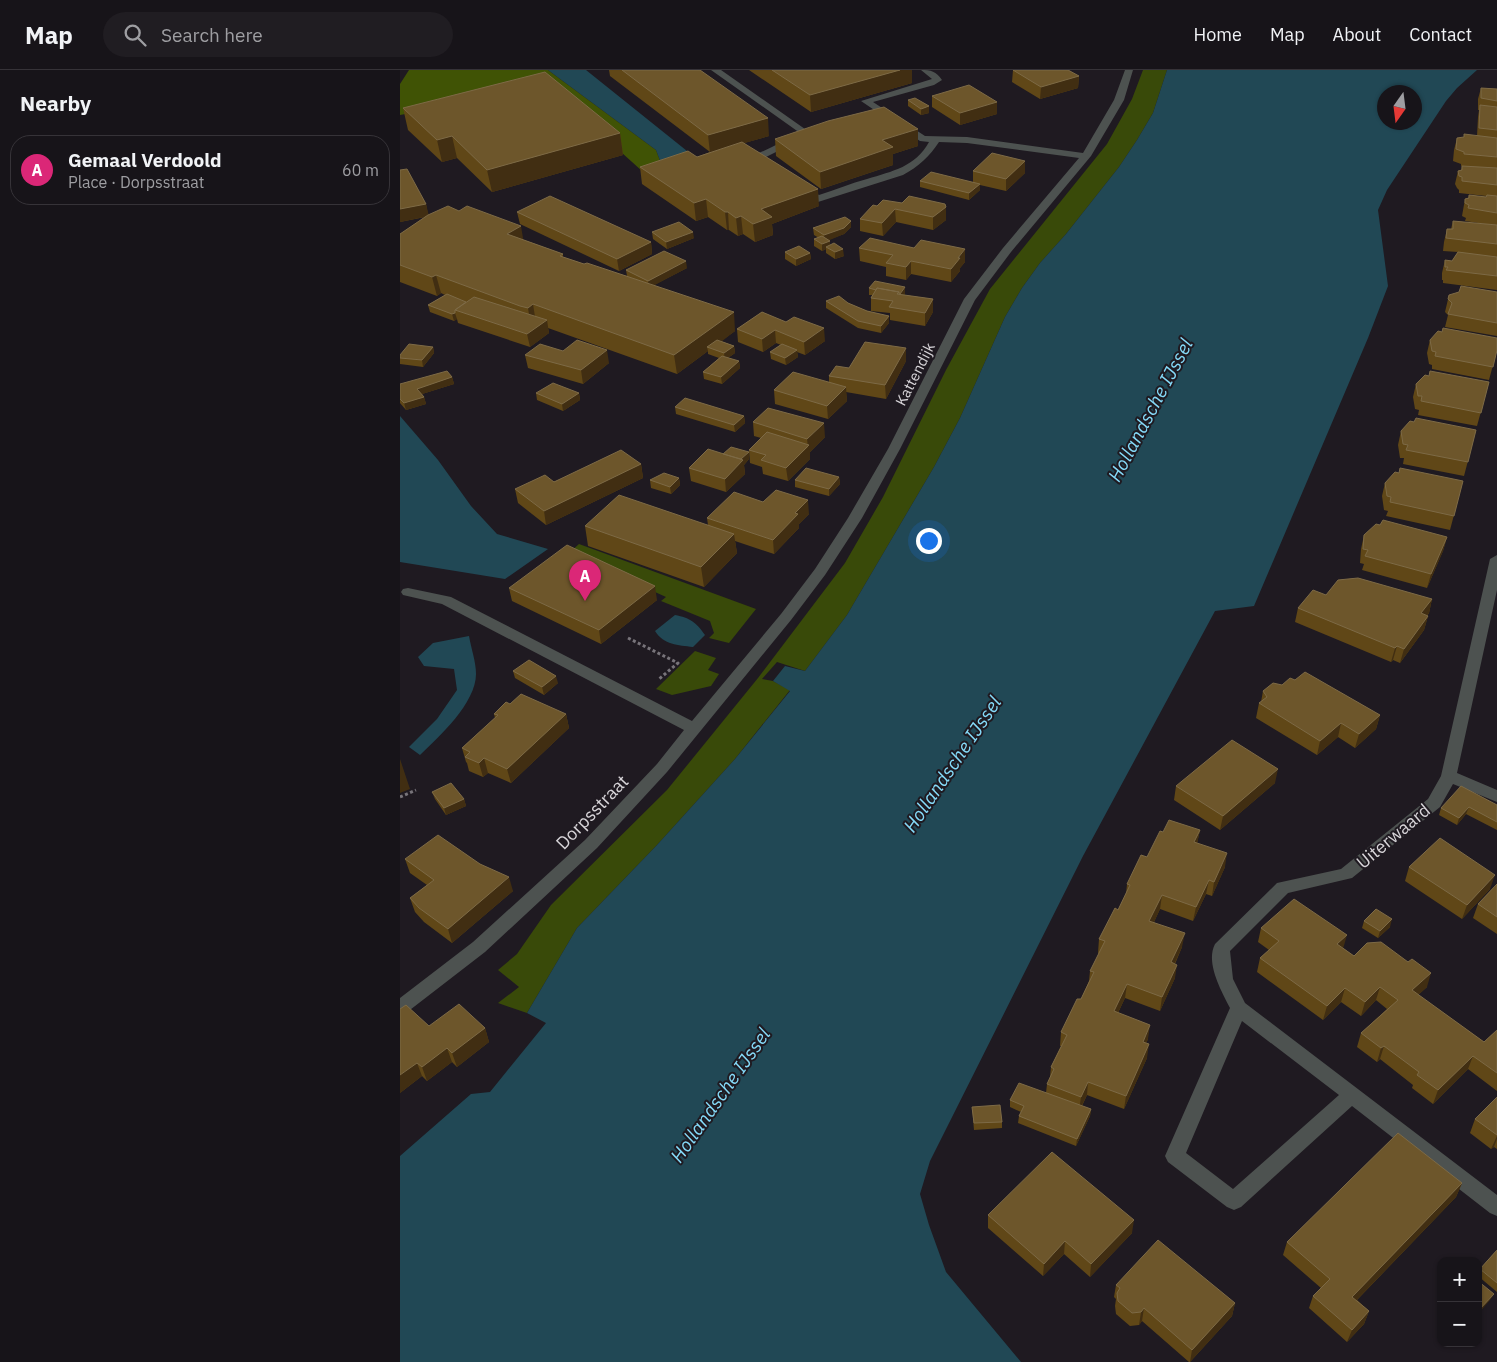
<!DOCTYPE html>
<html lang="en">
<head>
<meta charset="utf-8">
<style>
  :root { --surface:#171419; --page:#201d22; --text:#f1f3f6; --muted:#9e9ea2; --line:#363338; --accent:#db2777 }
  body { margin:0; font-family:"IBM Plex Sans",sans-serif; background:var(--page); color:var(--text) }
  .controls { position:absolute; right:15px; bottom:15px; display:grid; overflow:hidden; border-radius:10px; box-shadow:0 1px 4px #0004 }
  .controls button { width:45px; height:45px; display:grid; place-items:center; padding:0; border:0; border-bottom:1px solid var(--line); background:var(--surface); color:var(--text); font:25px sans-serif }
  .compass { position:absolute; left:977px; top:15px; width:45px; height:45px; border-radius:50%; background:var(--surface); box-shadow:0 1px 4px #0004; rotate:194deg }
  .you { position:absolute; left:528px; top:470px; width:18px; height:18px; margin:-12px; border:4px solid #fff; border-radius:50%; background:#1a73e8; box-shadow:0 0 0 8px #1a73e833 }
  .badge { display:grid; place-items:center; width:32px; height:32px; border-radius:50%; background:var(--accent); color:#fff; font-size:16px; font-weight:700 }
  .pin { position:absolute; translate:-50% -41px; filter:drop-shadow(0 1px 2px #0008) }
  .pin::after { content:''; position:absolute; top:26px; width:18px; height:15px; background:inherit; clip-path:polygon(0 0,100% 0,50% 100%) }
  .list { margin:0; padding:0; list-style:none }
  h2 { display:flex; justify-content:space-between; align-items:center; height:65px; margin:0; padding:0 20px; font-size:21px }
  h2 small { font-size:16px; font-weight:400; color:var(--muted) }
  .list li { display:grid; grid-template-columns:32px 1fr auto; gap:15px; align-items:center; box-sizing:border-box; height:70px; margin:0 10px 10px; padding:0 10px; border:1px solid var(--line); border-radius:20px }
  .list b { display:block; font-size:19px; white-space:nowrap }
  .list p { margin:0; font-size:16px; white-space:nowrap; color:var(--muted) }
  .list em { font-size:16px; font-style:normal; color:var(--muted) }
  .icon { flex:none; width:28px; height:28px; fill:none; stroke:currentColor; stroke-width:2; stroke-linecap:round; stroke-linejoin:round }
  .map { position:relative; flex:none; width:1097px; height:1292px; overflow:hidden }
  header { display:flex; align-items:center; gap:30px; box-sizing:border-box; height:70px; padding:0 25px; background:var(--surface); border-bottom:1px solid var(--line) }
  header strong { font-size:24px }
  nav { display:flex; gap:28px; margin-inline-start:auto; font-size:18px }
  .search { width:350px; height:45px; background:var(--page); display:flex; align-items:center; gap:12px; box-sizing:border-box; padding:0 18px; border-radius:28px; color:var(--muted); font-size:19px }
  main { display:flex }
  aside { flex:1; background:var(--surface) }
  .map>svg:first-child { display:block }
  .green { fill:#394a09 }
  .forest { fill:#405305 }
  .water { fill:#214855; fill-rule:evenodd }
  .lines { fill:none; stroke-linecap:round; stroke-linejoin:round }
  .path { stroke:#78747a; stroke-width:3; stroke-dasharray:3 2.5; stroke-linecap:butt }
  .minor { fill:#4d5250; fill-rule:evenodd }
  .wall { fill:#604717 }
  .shaded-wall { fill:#412e12 }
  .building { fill:#6d562b; stroke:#7d6a46 }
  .labels { text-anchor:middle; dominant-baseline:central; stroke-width:4; stroke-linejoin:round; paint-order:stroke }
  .far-street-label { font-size:15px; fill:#d7d4d8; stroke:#1f1a21 }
  .street-label { font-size:18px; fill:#d7d4d8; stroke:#1f1a21 }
  .water-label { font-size:19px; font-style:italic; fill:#85daf8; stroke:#1f1a21 }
</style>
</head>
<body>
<header>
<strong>Map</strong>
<div class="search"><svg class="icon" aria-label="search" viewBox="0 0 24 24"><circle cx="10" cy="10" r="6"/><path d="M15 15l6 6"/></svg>Search here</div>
<nav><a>Home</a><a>Map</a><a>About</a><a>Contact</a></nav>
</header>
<main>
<aside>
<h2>Nearby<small></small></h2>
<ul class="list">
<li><span class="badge">A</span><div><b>Gemaal Verdoold</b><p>Place · Dorpsstraat</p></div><em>60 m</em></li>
</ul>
</aside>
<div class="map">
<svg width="1097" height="1292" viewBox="0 0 1097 1292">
  <rect width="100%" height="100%" fill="#1f1a21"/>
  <!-- green -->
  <path class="green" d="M743 0H767L753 43 737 70 719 97 666 164 640 193 622 218 605 247 560 348 534 397 447 545 405 601 377 592 362 609 373 611 390 620 335 689 257 775 177 858 127 943 98 933 119 917 98 900 117 884 151 835 267 720 358 608 445 493 483 427 546 300 590 219 707 74 732 29Z
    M179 474 356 539 329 573 309 568 314 563 310 551 261 531 266 527 169 483Z
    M295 581 316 588 308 600 319 604 311 616 272 625 256 619Z"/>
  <!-- forest -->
  <path class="forest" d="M9 0H148L256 80 261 93 242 101 149 17 0 45V14Z"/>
  <!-- water -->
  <path class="water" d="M148 0H186L302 93H261L256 80Z
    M767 0H1077L1057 18 1046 31 987 120 978 140 988 216 968 268 854 536 815 541 683 786 530 1091 520 1124 529 1155 546 1202 621 1292H0V1086L71 1024 90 1022 146 953 127 943 177 858 257 775 335 689 390 621 373 611 385 596 405 601 447 545 534 397 560 348 605 247 622 218 640 193 666 164 719 97 737 70 753 43ZM984 22H1014V52H984Z
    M0 346 38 390 71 436 97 464 148 479 105 509 0 492Z
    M275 545C290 548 296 552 305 565L293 577C278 575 264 575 255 561Z
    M69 566C71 578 76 592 76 604 76 633 39 667 20 685L9 677 37 649 57 620 54 599 24 596 18 587 33 573Z"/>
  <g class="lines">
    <!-- path -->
    <path class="path" d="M228 568 278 593 259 609
      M0 727 16 720"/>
    <!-- minor -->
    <path class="minor" d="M311 0H321L412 64 364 88 371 94 369 96H363L353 89V85C369 80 384 70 400 63Z
      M521 0C531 0 536 1 542 10L534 15 473 32 525 66 567 67 683 83 714 30 725 0H733L724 30 691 86 611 182 575 230 500 379 462 448 425 505 391 550 267 702 197 778 85 882 6 943 0 945V928L73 872 185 770 257 694 284 660 42 534 3 525 1 522 3 519 8 518 51 527 292 651 381 544 415 499 448 448 488 379 564 229 603 178 679 88 567 73 539 72C530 86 518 97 503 105L418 132 398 120V116L402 115 419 125C435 120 451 113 467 109 493 101 515 97 529 72L520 71 461 31 532 9Z
      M1097 485V520L1057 703 1097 720V732L1053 714 1040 737 952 808 888 823 830 881 833 909 845 933 1097 1125V1146L1090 1143 952 1036 841 1137 834 1140 827 1137 768 1092 765 1086 830 938C822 922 805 893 815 874L877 813 941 799 1028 729 1041 706 1090 489ZM842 951 939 1025 833 1119 786 1083Z"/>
  </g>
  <!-- wall -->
  <path class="wall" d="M209 0H300L369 66 344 73 419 136 372 154 373 165 355 172 343 164 338 166 329 160H327L308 147 296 151 242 114 240 97 297 87 310 82 210 6Z
    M349 0H512V13L411 42Z
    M613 0 679 6 678 18 640 29 612 12Z
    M1081 18 1097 19V220L1043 213V210H1042V203L1045 190 1052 191 1058 182 1043 181 1044 172 1047 159H1051L1053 151 1085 154 1065 151 1066 148 1062 146 1065 129 1068 128 1069 125 1086 127V126L1059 123V120L1057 118 1055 114 1058 101 1061 100 1062 96H1064H1061V94L1053 91 1054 80 1057 68 1077 66 1078 47 1079 40H1078V29Z
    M532 26 597 44 560 55 532 37Z
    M508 30 529 36V43L521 45 508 36Z
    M3 38 220 63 223 85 92 122 57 88 42 92 8 60Z
    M375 69 518 76 493 84V95L421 119 376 86Z
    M625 91V103L606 121 580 115V120L569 130 520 117V111L573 112V101Z
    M0 100 26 134 28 145 124 170 163 184V187L184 194 227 206 226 200 287 198 254 215 335 261 321 271 334 276 335 283 328 288 339 291 340 298 322 314 304 309 303 302 319 288 308 284V281L277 304 148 258 149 263 130 277 58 253 57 249 54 251 30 242 28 235 45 225 41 223 37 226 0 212V164L25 147 0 152Z
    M502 133 546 137V150L533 160 496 152 483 166 460 161V149L477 136Z
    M117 142 251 172 252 184 219 201 120 154Z
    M451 151V157L444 164 428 170 430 175 444 186 435 189 426 183V179L422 181 414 176V169L419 168 414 165 413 158Z
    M252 162 294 168 267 179 253 169Z
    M459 178 565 192 560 198V201L551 212 511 204 506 210 486 206V197L460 191Z
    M385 182 410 183 411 189 396 196 385 189Z
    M469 218 505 224 504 225 533 229V242L525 256 490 250V243L471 241V228L472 225H469Z
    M1097 222V266L1045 257 1048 245 1045 242 1049 225Z
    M426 231 448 233 467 241 489 246V253L481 263 458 258 426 238Z
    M362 242 425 271 405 285 397 282 398 287 386 295 371 289 370 282 381 275 376 273 363 282 338 272 337 259Z
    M1030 270 1097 280 1089 310 1032 299V295L1029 294 1027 283Z
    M33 277 34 283 23 297 0 294V285Z
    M163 281 209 293 183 314 128 298 125 285Z
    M506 291 486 329 446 322 447 331 428 349 375 334 374 320 429 312V306L449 298Z
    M52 307 54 314 22 324 24 327 26 334 6 340 0 333V314Z
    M1089 312 1077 356 1018 345 1019 340 1015 339 1013 327 1016 314Z
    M136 323H179L180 330 163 341 137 330Z
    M275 337 344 346 345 353 335 362 276 344Z
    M353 352 425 367 410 382V389L388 411 363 404 362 397 350 393 349 380 361 368 354 366Z
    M1076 360 1064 406 1003 394 1004 388H1000L998 375 1001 361Z
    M323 384 349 389 344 395 345 404 326 422 291 411 289 398Z
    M241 394 243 408 146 455 118 433 115 419Z
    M439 407 440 414 429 426 395 417V410Z
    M279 408 280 415 271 424 251 418 250 410Z
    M1063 411 1050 460 986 446 988 441 984 440 982 426 985 413Z
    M363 432 409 444 399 454V458L374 484 335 471 337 483 304 517 188 476 185 456 308 455 307 448Z
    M964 465 1047 467 1043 481 1027 518 962 500 964 494 960 493 961 479Z
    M109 518 257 530 201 574 112 531Z
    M926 525 1032 529 1029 543 1027 546H1028L1024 560 1000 593 993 590 991 592 895 552 898 538Z
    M113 601 158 613 144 625 115 608Z
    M863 621 980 645 976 659 955 678 938 667 917 685 856 648 859 633 861 632Z
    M110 634 166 644 169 658 111 713 88 703 83 707 69 701 67 693 66 692 62 678 95 648 94 644Z
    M875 713 820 760 774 730 776 716Z
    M32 722 64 729 66 736 46 745 35 729Z
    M1097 735V760L1066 744 1057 755 1039 745 1041 738Z
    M800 760 797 773 825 797 812 826 806 824 793 851 760 839 754 852 782 877 775 894V908L760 941 725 928 718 943 748 969 746 973 747 988 724 1039 687 1025 682 1036 691 1039 690 1046 676 1076 618 1053 619 1046 621 1042 610 1037V1030L646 1023 647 1014 650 1007 651 997 661 976H660L661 962 681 929 689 911 690 901 699 884 698 883 699 869 718 840 726 824 727 814 747 787 763 762Z
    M5 789 80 794 113 821 52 873 24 852 15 842 10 828 27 815 10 803Z
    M1009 797 1090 819 1062 849 1005 811Z
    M1097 814V864L1073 848 1078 834Z
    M964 851 990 857 978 868 962 858Z
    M861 858 943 878 954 886 1027 917 1018 925 1084 972 1097 960V1021L1068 999 1033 1034 1012 1018 1013 1015 980 989 977 992 957 977 961 963 987 939 976 930 961 946 941 932 923 950 857 902 860 888 869 880 858 872Z
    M29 956 85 958 89 972 57 997 52 992 27 1011 22 1006 0 1023Z
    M1097 1027V1079L1094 1077 1091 1079 1070 1063 1075 1049Z
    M572 1037 602 1052V1058L574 1060Z
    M1062 1113 1056 1127 957 1230 969 1241 964 1254 947 1272 909 1238 913 1226 921 1218 883 1185 887 1172Z
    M588 1145 732 1163 690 1207 664 1184 643 1206 588 1158Z
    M1097 1180V1222L1078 1206V1202L1080 1199Z
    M716 1215 835 1233 832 1246 790 1292H789L742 1251 739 1255 730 1256 716 1244 715 1236 716 1229 714 1227Z"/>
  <!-- shaded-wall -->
  <path class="shaded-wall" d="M500 0H512V13L411 42 410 25Z
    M679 6 678 18 640 29 641 17Z
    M597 32V44L560 55V43Z
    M529 36V43L521 45V39Z
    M368 48 369 66 310 83 308 65Z
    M518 59V76L493 84V95L421 119 420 102 482 70Z
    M220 63 223 85 92 122 87 100Z
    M52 66 57 88 42 92 37 70Z
    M625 91V103L606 121V109Z
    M580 114V120L569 130V123Z
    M418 119 419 136 372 154 373 165 355 172 353 154 361 139Z
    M306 129 308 147 296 151 294 133Z
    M26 134 29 146 0 152V139Z
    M546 137V150L533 160V147Z
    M495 139 496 152 483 166 482 153Z
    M325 142H328L329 160H327Z
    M341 146 343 164 338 166 336 148Z
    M451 151V157L444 164 425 172 424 165Z
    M121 156 124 174 107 164Z
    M293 162 294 168 267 179 266 172Z
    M430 171V178L426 177V179L422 181V174Z
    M251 172 252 184 219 201 217 189Z
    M443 179 444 186 435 189V182Z
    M565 179V192L560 198V201L551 212V199Z
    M410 183 411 189 396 196V189Z
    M286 191 287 198 249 218 248 211Z
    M511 191V204L506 210V197Z
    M36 205 41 223 37 226 32 207Z
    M505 217V224L500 231V224Z
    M533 229V242L525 256V243Z
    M133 234 136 253 131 257 128 238Z
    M334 242 335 261 312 279 307 277 308 281 277 304 274 285Z
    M55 243 57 249 54 251 52 244Z
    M489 246V253L481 263V256Z
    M147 250 149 263 130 277 127 264Z
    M424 258 425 271 405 285 404 272Z
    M375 260 376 273 363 282 362 269Z
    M334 276 335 283 325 290 324 283Z
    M33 277 34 283 23 297 22 290Z
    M506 278V291L486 329 485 315Z
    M207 280 209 293 183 314 181 300Z
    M397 280 398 287 386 295 385 288Z
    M339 291 340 298 322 314 321 307Z
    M52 307 54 314 19 325 17 319Z
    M446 317 447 331 428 349 427 336Z
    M179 323 180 330 163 341 162 334Z
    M24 327 26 334 6 340 4 333Z
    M344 346 345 353 335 362 334 355Z
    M424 353 425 367 410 382V389L388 411 386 398 408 377 407 369Z
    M349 382V389L344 395 345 404 326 422 325 409 340 390Z
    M241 394 243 408 146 455 144 441Z
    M439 407 440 414 429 426V419Z
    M279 408 280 415 271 424 270 417Z
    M408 430 409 444 399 454V458L374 484 373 470 395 443Z
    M334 464 337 483 304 517 301 497Z
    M1047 467 1043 481 1027 518 1031 504Z
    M255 516 257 530 201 574 199 560Z
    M1032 529 1029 543 1018 557 1021 543Z
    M1028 546 1024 560 1000 593 1004 579Z
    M997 576 993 590 991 592 995 578Z
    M156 606 158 613 144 625 142 617Z
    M166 644 169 658 111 713 107 699Z
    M980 645 976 659 955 678 959 664Z
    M941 653 938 667 917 685 920 671Z
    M84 688 88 703 83 707 79 693Z
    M0 689 10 719 0 723Z
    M878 699 875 713 820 760 823 746Z
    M64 729 66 736 46 745 44 738Z
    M1069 737 1066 744 1057 755 1059 748Z
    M800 760 797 774 794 772Z
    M827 783 825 797 812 826 814 812Z
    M1095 805 1090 819 1062 849 1067 835Z
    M109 807 113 821 52 873 48 859Z
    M809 810 806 824 793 851 796 837Z
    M762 825 760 839 748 865 749 851Z
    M992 849 990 857 978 868 980 861Z
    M785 863 782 877 769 906 771 892Z
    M947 865 943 879 937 874Z
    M777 895 775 908 760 941 762 927Z
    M1031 903 1027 917 1008 934 1012 920Z
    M727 914 725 928 712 955 714 941Z
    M980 917 976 930 961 946 965 932Z
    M945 918 941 932 923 950 927 936Z
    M750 955 748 969 741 985 743 972Z
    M85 958 89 972 57 997 52 983Z
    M749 974 747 988 724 1039 726 1026Z
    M984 976 980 989 977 992 981 978Z
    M47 978 52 992 27 1011 22 997Z
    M1073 986 1068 999 1033 1034 1038 1020Z
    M17 993 22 1006 0 1023V1005Z
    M688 1012 687 1025 679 1041 681 1027Z
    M691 1039 690 1046 676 1076 677 1069Z
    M1097 1066V1069L1094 1077 1091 1079Z
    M1062 1113 1056 1127 948 1239 952 1227Z
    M734 1150 732 1163 690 1207 691 1194Z
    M665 1171 664 1184 643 1206 644 1194Z
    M1094 1224 1090 1230 1078 1244V1241Z
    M835 1233 832 1246 790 1292 792 1280Z
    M744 1238 742 1251 739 1255 741 1242Z
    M969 1241 964 1254 947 1272 952 1260Z"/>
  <!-- building -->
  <path class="building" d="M222 0H300L368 48 308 65Z
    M372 0H500L410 25Z
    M613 0H668L679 6 641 17Z
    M145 2 220 63 87 100 52 66 37 70 3 38Z
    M569 15 597 32 560 43 532 26Z
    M1081 18 1097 19V31L1081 28Z
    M515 28 529 36 521 39 508 30Z
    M1080 35 1097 37V60L1079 58Z
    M484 37 518 59 482 70 493 77 420 102 375 69 428 51Z
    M1064 64 1097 68V87L1064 84V82L1056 79 1057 68 1064 67Z
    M342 72 418 119 361 139 372 147 353 154 341 146 336 148 328 142H325L306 129 294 133 240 97 288 81 297 87Z
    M592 83 625 91 606 109 573 101Z
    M1062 96 1097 98V115L1062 111V107L1059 106 1058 101 1062 100Z
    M7 99 26 134 0 139V100Z
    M531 102 580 114 569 123 520 111Z
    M1069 125 1086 127 1087 125 1097 126V143L1068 138 1069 135 1065 133V129L1069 128Z
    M150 126 251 172 217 189 117 142Z
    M509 126 545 134 546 137 533 147 495 139 482 153 460 149 473 135 477 136 483 130 502 133Z
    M48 136 59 141 67 136 121 156 107 164 163 184 160 186 184 194 187 193 334 242 274 285 133 234 128 238 120 236 36 205 32 207 0 195V164L28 145Z
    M445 147 451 151 444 158 424 165 413 158Z
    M1053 151 1097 155V174L1046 168 1047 159H1053Z
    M279 152 293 162 266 172 252 162Z
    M422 166 430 171 422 174 414 169Z
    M470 168 514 178 521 170 565 179 558 188H560L551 199 511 191 506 197 486 193 493 185 459 178Z
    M434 173 443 179 435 182 426 177Z
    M399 176 410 183 396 189 385 182Z
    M264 181 286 191 248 211 226 200Z
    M1058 182 1097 187V206L1046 200 1048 197H1045V190L1052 191Z
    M475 211 505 217 500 224H499V222L477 218 476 220 469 218Z
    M1061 216 1097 222V253L1048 244 1052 233 1048 229 1049 225 1059 222Z
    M477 218 499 222 497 224 533 229 525 243 489 237 493 231 471 228Z
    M47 224 66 232 55 240V243L52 244 28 235Z
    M439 226 448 233 467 241 489 246 481 256 458 251 426 231Z
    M74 227 147 250 127 264 55 240Z
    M362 242 386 252 394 247 424 258 404 272 375 260 362 269 337 259Z
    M1043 258 1097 268V280L1093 297 1035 286 1036 282 1032 281 1030 270 1038 261 1042 262Z
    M177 270 207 280 181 300 125 285 140 274 163 281Z
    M317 270 334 276 324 283 307 277Z
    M465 272 506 278 485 315 429 306 436 296 449 298Z
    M9 274 33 277 22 290 0 288V285Z
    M382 274 397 280 385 288 370 282Z
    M322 286 339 291 321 307 303 302Z
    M47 301 52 307 17 319 24 327 4 333 0 329V314Z
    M1030 301 1089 312 1081 343 1021 331 1022 326H1018L1016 314 1025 305 1029 306Z
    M393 302 446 317 427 336 374 320Z
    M153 313 179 323 162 334 136 323Z
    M285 328 344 346 334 355 275 337Z
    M368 338 424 353 407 369 353 352Z
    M1016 348 1076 360 1068 392 1006 380 1008 375 1003 374 1001 361 1010 351 1014 352Z
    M367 362 409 375 386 398 361 390 366 385 349 380Z
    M331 377 349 382 341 389 323 384Z
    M308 379 343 390 325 409 289 398Z
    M221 380 241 394 144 441 115 419 145 405 154 412Z
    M406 398 439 407 429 419 395 410Z
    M1000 398 1063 411 1054 446 990 432 991 427 987 426 985 413 995 402 999 403Z
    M264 403 279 408 270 417 250 410Z
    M376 420 408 430 395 443 398 444 373 470 307 448 334 422 363 432Z
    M219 425 334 464 301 497 185 456Z
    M983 450 1047 467 1031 504 965 486 968 480 963 479 964 465 976 454 980 455Z
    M167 475 255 516 199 560 109 518Z
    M958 508 1032 529 1021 543 1028 546 1004 579 997 576 995 578 898 538 913 520 926 525 938 510Z
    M129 590 156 606 142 617 113 601Z
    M905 602 980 645 959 664 941 653 920 671 859 633 867 627 863 621 873 613 882 615 890 608 895 610Z
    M121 624 166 644 107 699 84 688 79 693 65 687 70 682 62 678 98 645 94 644 106 632 110 634Z
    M832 670 878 699 823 746 776 716Z
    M51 713 64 729 44 738 32 722Z
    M1061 716 1097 735V752L1069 737 1059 748 1041 738Z
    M769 750 800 760 794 772 827 783 814 812 809 810 796 837 762 825 749 851 785 863 771 892 777 895 762 927 727 914 714 941 750 955 743 972 749 974 726 1026 688 1012 681 1027 647 1014 654 999 651 997 667 965 661 962 677 929H681L694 902 690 901 705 871 699 869 715 838 718 840 730 815 727 814 741 785 747 787 760 761 763 762Z
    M38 765 80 794 109 807 48 859 19 838 10 828 34 810 5 789Z
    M1040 768 1095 805 1067 835 1009 797Z
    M1097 814V847L1078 834Z
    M894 829 947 865 937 874 954 886 967 873 981 872 1008 892 1012 889 1031 903 1012 920 1084 972 1097 960V1003L1073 986 1038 1020 1017 1005 1019 1002 984 976 981 978 961 963 998 930 980 917 965 932 945 918 927 936 860 888 879 871 861 858Z
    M976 839 992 849 980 861 964 851Z
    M59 934 85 958 52 983 47 978 22 997 17 993 0 1005V939L6 935 29 956Z
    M619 1013 691 1039 677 1069 619 1046 624 1036 610 1030Z
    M1097 1027V1065L1075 1049Z
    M600 1035 602 1052 574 1053 572 1037Z
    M998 1063 1062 1113 952 1227 969 1241 952 1260 913 1226 930 1209 887 1172Z
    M652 1082 734 1150 691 1194 665 1171 644 1194 588 1145Z
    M758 1170 835 1233 792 1280 744 1238 741 1242 732 1243 718 1231 717 1223 720 1218 716 1215Z
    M1097 1180V1213L1080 1199Z
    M1078 1211 1094 1224 1078 1241Z"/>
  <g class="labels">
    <!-- far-street labels -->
    <g class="far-street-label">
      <text transform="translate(515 304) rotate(-63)">Kattendijk</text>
    </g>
    <!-- street labels -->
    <g class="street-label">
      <text transform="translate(192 742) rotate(-46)">Dorpsstraat</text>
      <text transform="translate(993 766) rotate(-40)">Uiterwaard</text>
    </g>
    <!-- water labels -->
    <g class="water-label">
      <text transform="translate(750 340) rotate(-62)">Hollandsche IJssel</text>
      <text transform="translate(552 694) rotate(-56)">Hollandsche IJssel</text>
      <text transform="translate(320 1025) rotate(-55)">Hollandsche IJssel</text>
    </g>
  </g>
</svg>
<div class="controls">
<button>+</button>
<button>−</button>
</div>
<svg class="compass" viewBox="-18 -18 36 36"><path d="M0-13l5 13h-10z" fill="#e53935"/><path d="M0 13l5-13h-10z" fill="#9e9ea2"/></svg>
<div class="you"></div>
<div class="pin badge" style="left:185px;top:531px">A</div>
</div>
</main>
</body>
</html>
